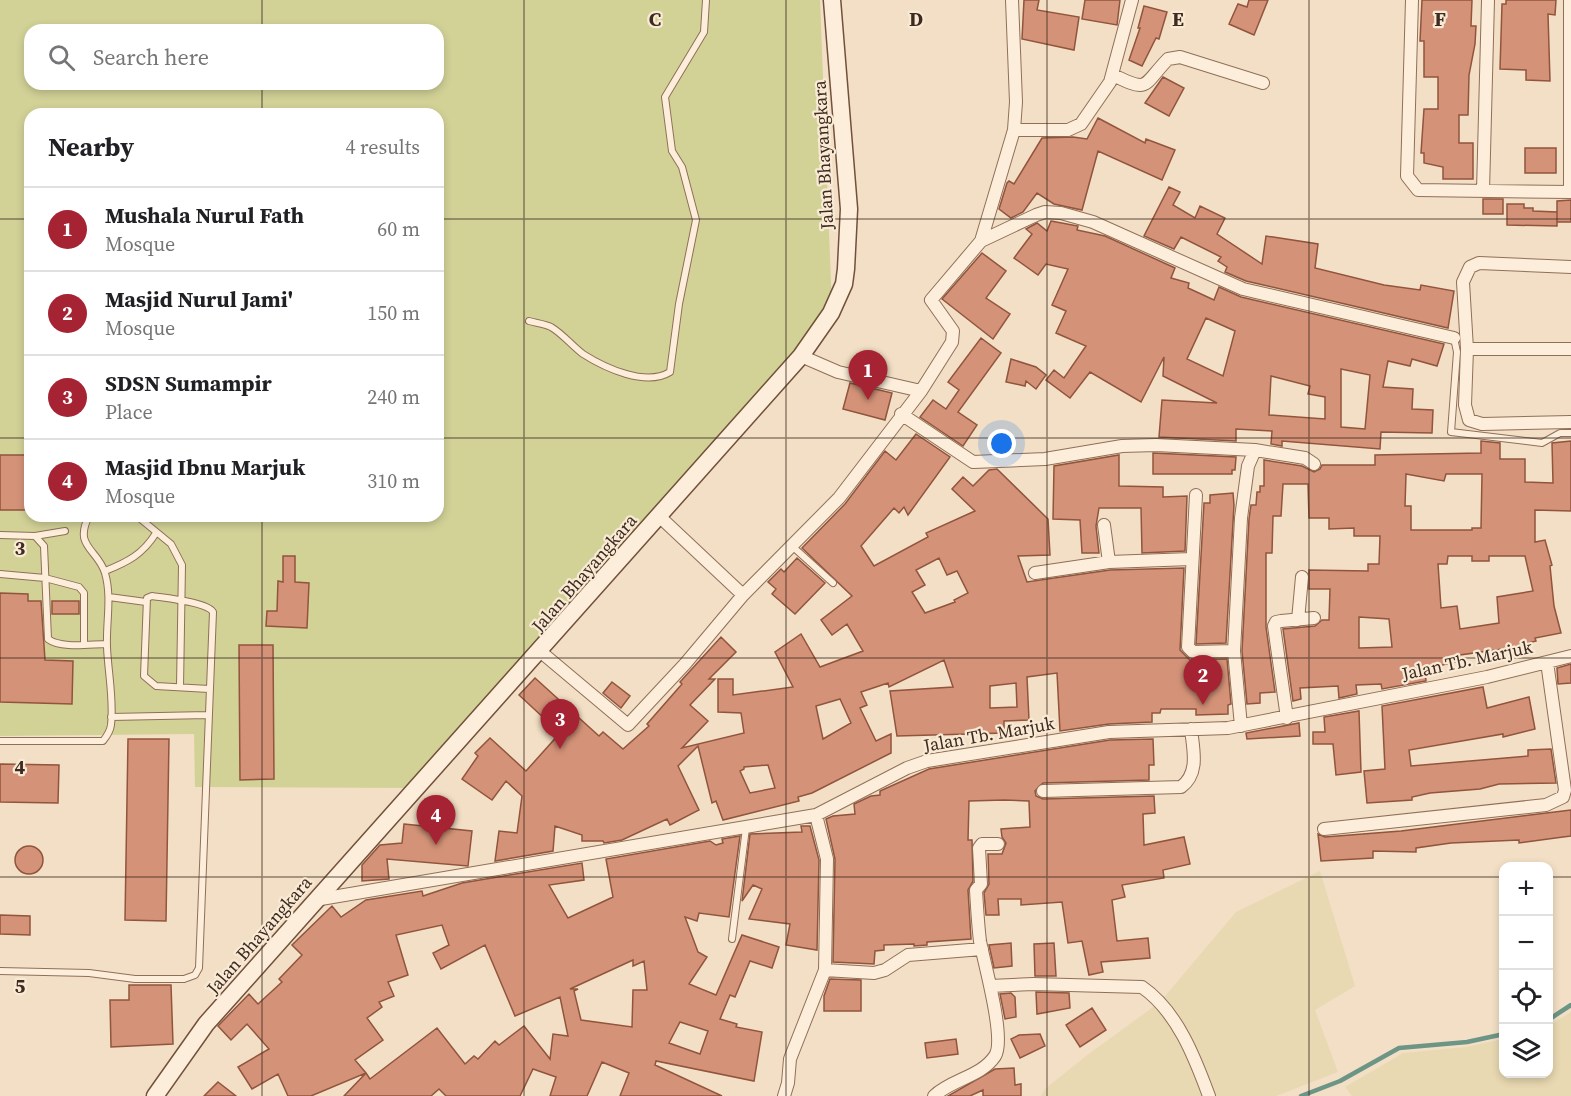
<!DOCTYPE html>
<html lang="en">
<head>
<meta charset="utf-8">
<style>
  :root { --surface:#fff; --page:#f2f2f2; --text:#202124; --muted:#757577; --line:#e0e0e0; --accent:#a52333 }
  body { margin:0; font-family:"Source Serif 4",serif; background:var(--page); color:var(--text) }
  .controls { position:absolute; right:18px; bottom:18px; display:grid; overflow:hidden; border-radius:12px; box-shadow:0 3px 9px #0003 }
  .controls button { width:54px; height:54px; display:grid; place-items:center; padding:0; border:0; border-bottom:2px solid var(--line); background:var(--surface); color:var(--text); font:30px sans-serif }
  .you { position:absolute; left:1002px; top:444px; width:21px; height:21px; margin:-15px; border:4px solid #fff; border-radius:50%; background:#1a73e8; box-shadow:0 0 0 9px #1a73e833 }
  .badge { display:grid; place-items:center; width:39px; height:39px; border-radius:50%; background:var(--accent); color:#fff; font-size:20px; font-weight:700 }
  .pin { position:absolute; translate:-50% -50px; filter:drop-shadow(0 2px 3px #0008) }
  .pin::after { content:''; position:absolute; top:32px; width:21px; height:18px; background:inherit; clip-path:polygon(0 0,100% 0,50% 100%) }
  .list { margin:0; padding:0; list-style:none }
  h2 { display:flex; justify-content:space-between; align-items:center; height:78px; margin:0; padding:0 24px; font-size:26px }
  h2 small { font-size:20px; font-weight:400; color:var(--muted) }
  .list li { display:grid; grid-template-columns:39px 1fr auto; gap:18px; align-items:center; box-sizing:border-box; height:84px; padding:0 24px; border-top:2px solid var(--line) }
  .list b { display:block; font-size:22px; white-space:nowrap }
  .list p { margin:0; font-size:20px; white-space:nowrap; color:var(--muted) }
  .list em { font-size:20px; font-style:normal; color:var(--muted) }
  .icon { flex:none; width:33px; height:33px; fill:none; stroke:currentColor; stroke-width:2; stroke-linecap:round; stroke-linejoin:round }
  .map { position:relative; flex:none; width:1571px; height:1096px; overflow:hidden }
  .search { position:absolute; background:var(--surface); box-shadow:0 3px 9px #0003; left:24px; top:24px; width:420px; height:66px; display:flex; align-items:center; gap:15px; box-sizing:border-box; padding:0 21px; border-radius:18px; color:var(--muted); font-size:22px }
  .panel { position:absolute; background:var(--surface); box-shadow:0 3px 9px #0003; left:24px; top:108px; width:420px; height:414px; border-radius:18px }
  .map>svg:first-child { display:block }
  .farmland { fill:#e9d9b2 }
  .green { fill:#d2d297; fill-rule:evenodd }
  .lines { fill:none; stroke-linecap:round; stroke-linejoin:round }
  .stream { stroke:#6c9586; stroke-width:4.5 }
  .building { fill:#d49378; stroke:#91543c; stroke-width:1.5; fill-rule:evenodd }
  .lane-casing { stroke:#906f59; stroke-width:8 }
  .street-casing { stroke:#906f59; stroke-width:14 }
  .secondary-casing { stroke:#72503c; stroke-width:19 }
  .lane { stroke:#fceeda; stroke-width:6 }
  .street { stroke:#fceeda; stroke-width:12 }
  .secondary { stroke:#fceeda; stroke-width:16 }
  .grid { fill:none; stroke:#3e2a1e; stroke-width:1.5; stroke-opacity:0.55 }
  .labels { text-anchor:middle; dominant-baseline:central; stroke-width:4.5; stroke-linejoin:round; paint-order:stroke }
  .street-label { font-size:18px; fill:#3e2a1e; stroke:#f9ead6 }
  .grid-label { font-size:20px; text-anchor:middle; font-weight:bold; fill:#3e2a1e; stroke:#f9ead6; stroke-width:4.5; stroke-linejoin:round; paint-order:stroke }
</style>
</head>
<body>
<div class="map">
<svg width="1571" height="1096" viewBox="0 0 1571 1096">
  <rect width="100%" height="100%" fill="#f2dfc5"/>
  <!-- farmland -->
  <path class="farmland" d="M1320 871 1355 986 1315 1010 1338 1072 1276 1096H1041L1045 1089 1086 1056 1160 1002 1236 912Z
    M1571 1012V1096H1352L1345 1087 1403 1053 1466 1047 1503 1039 1504 1074H1548L1549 1026Z"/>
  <!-- green -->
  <path class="green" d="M0 0H820L832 308 415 788 195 787 194 734 0 736ZM30 30H438V84H30ZM30 114H438V516H30Z"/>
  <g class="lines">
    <!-- stream -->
    <path class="stream" d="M1548 1020 1571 1005
      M1301 1096 1340 1081 1399 1048 1467 1042 1504 1034"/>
  </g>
  <!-- building -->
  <path class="building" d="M1024 0H1039L1037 10 1079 17 1074 50 1022 39Z
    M1085 0H1120L1117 25 1082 19Z
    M1249 0H1268L1254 35 1229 24 1238 4 1247 7Z
    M1422 0H1472L1471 26H1476L1475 44 1469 75 1468 115H1459V143H1473V179H1443V167L1424 163V153H1421L1424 109H1438V77H1424V41H1420Z
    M1506 0H1556L1555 15 1548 14 1550 81 1526 80V70L1500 69 1502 4H1506Z
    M1144 6 1167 12 1159 39 1156 38 1142 66 1129 60 1140 28H1138Z
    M1163 77 1184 88 1169 116 1145 103Z
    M1098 118 1145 143 1146 139 1175 150 1162 180 1098 151 1082 210 1054 204 1037 193 1023 212 1011 218 999 209 1007 183 1009 181 1014 184 1042 138 1073 137 1087 139Z
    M1525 148H1556V173H1525Z
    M1169 187 1180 192 1173 205 1195 218 1200 206 1225 218 1217 234 1262 264 1266 236 1318 244 1315 268 1384 285 1420 290 1421 285 1454 291 1448 328 1246 281 1225 272 1227 267 1218 261 1221 257 1181 237 1174 249 1144 236Z
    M1483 199H1503V214H1483Z
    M1571 200V222H1557V201Z
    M1507 204H1524V208H1533V211L1557 212V226L1507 225Z
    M1051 221 1078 226 1077 230 1105 236 1175 268 1171 278 1189 283 1188 288 1214 300 1219 287 1241 297 1444 344 1437 366 1412 359 1410 366 1388 361 1383 387 1413 389 1412 409 1433 410 1432 433 1381 432 1380 449 1282 441V446L1271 444 1272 431 1236 429V441L1159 437 1162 400 1217 403 1163 376 1164 357 1141 402 1090 372 1070 398 1046 380 1054 370 1064 378 1086 346 1056 333 1066 311 1052 305 1068 269 1046 264 1038 275 1014 258 1032 234 1026 229 1037 223 1047 231ZM1206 318 1235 331 1223 376 1187 359ZM1341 369 1370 375 1365 429 1341 427ZM1271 376 1310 386 1308 394 1325 397V419L1269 415Z
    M982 253 1006 271 986 298 1010 314 993 339 942 299Z
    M981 338 1001 353 958 412 977 425 963 446 920 417 933 400 946 409 959 390 948 382Z
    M1011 359 1036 367 1046 375 1036 389 1026 381 1025 386 1006 382Z
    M850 383 892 393 885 420 843 409Z
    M916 434 950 457 908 515 904 507 899 513 894 508 861 546 874 566 928 537 926 533 975 511 952 489 963 477 973 486 989 470 997 469 1048 519 1050 555 1018 556 1027 582 1110 570 1184 568 1180 650 1190 660 1227 659 1231 704 1228 705V714L1196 715V709H1161L1160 713H1152V722L1109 724 1060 731 1057 673 1027 677 1029 720 1004 721V733L897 736 890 691 953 687 944 660 889 687 888 683 861 692 867 705 860 708 876 741 891 734V753L812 793 798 797 799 801 723 820 716 801 712 803 698 746 678 766 699 810 670 825 667 819 622 840 604 843 603 841H582V835L555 826 553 851 495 861 499 831 517 833 522 796 506 781 492 800 462 779 478 756 475 753 490 738 526 771 560 733 519 695 535 678 599 736 603 732 623 749 649 726 647 724 682 684 680 682 721 637 736 652 709 679H715L690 705 708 721 682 748 744 733 741 713 718 712V679H733V695L793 687 775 652 801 634 820 667 863 651 847 624 832 635 821 620 852 596 802 548 845 504 885 451 896 460ZM939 558 947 575 957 571 968 593 954 600 955 602 925 613 912 592 925 585 916 570ZM1016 683 1017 707 990 708V686ZM840 699 851 723 823 739 816 706ZM768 765 775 788 750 793 740 771 744 769V767Z
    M1481 441 1500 443V459H1525V482L1553 483 1552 443 1571 441V511L1535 510V542L1545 540 1552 565 1550 566 1554 606 1561 633 1535 638 1536 641 1510 648 1460 655V661L1425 669 1426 681 1382 689 1381 684 1356 685 1357 694 1339 698 1338 686 1300 688 1301 699 1293 701 1283 629 1315 626 1322 620H1329L1330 589H1309V570L1368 571V564H1379L1380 536H1354V528L1329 529V518H1309L1308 484H1283L1281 516H1273L1272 553H1266V627L1275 692 1260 693V703L1247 704 1242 651 1249 519 1251 505H1256L1257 492H1260V486H1264V460L1302 466 1314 472 1320 469 1322 465H1375V455L1481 453ZM1406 474 1444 481 1446 474H1482L1481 528H1472V530H1411V506H1405ZM1448 556H1472V561H1489V556H1525L1533 591 1497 597 1499 623 1460 629 1457 606 1441 608 1438 564H1447ZM1359 617 1389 619 1392 647 1359 648Z
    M1153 453 1236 457 1235 470H1232V474H1153Z
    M0 455H30V510H0Z
    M1119 455V486L1163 487V497L1187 496 1185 551 1142 553 1141 508H1099L1096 526 1099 553H1082L1080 520 1053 519 1054 466Z
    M1233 493 1234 505 1226 643 1196 644 1204 503H1210V495Z
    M283 556H295V582L309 583 307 628 266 626 267 611H277L278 581 283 582Z
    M797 558 825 583 795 614 772 594 776 589 768 582 781 569 784 572Z
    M0 593 28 594V601H41L45 660 73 661 72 704 0 702Z
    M52 601H79V614H52Z
    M239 645H273L274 779 240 780Z
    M1571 664V683L1558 684 1557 668Z
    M612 682 630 696 621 708 603 693Z
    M1483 687 1487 708 1529 697 1535 729 1503 737V734L1409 750 1411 766 1528 756V750L1551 749 1556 783 1499 784 1480 789 1430 793 1412 797V800L1367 803 1364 771 1385 769 1382 706Z
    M1359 711 1361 772 1336 775 1333 744H1313V732H1325L1324 717Z
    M1299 723 1300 736 1247 739 1246 733Z
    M128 739H169L166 921 125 920Z
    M1153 739 1154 765H1149V780L1043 783 1035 791 1036 796 1043 799 1154 796 1155 813 1143 814 1144 845 1184 837 1190 864 1163 870 1164 878 1122 885 1125 897 1112 900 1117 941 1148 938 1150 958 1101 962 1103 972 1089 975 1082 941 1068 943 1062 902 1021 905V899H998L999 915H986L984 893 989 884 988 854H1002L1006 843 1002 837 1001 829 1030 827 1029 801 1004 800 969 801 968 840H972L973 881 968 890 971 939 927 942V945L914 946V944L884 945V950L875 951 874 964 833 962 835 859 826 819 833 816 855 814 854 804 871 796 880 795V791L929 769 1110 740Z
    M0 764 59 765 58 803 0 802Z
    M1571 810V836L1563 837 1519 843V840L1451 843 1416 848V852L1373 851V858L1321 861 1318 834 1325 837 1401 831Z
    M404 824 472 831 468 866 387 859 389 879 362 881V865L380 845 402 843Z
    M801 826H810L819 860 817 950 786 945 790 924 749 919 762 889 753 885 742 901 750 834 802 832Z
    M740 836 729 917 699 913 697 921 685 917 698 952 707 957 689 984 716 995 742 935 779 947 772 968 750 961 735 997 730 995 720 1019 737 1024 736 1027 762 1032 754 1081 656 1061 655 1065 722 1096H620L629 1073 602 1062 587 1096H550L556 1077 533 1069 520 1096H446L439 1089 431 1096H344L366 1073 370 1079 437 1028 465 1064 474 1056 478 1059 495 1041 499 1045 524 1026 550 1059 553 1034 568 1036 560 997 515 1016 485 945 441 969 433 953 449 945 442 925 396 935 408 975 388 982 394 996 379 1002 382 1007 367 1018 383 1040 355 1060 366 1073 311 1096H288L278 1074 252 1089 238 1067 269 1049 247 1024 231 1040 218 1026 249 994 258 1004 282 982 279 979 302 955 292 945 332 906 341 917 366 900 422 891 423 896 462 883 582 863 584 880 549 885 568 918 613 897 606 859 710 841 716 845 723 843 722 839ZM633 960V966L644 961 647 990H633L632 1027 581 1020 574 991 578 989H570ZM680 1022 708 1031 700 1054 669 1043Z
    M15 860a14 14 0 1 1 28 0a14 14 0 1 1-28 0Z
    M0 915 30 916V935L0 934Z
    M1011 943 1012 966 994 968 989 945Z
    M1054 943 1056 976H1035L1034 944Z
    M830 979 861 980V1011H824V996Z
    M129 985H171L173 1044 111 1047 110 1000H129Z
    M1036 992 1069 993 1070 1008 1037 1014Z
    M1011 993 1015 997 1016 1017 1005 1019 1000 994Z
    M1092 1008 1106 1030 1080 1047 1066 1025Z
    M1040 1034 1045 1046 1020 1058 1011 1039 1019 1035Z
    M956 1039 958 1054 927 1058 925 1043Z
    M1014 1068 1015 1085 1021 1084V1096H983V1090L970 1096H948L995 1069Z
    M218 1082 236 1096H204Z"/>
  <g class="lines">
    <!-- lane casing -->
    <g class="lane-casing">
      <path id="lane" d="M529 321C536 323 545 324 551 327 563 334 572 346 583 354 605 368 646 387 670 372L679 304 696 220 682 167 672 151 665 97 704 32 706 0
        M1454 338 1457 352 1451 432 1542 443 1560 433H1571
        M137 516 171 544 182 565 180 687
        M0 535 35 536 44 546 48 639C61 649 91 644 107 644
        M35 536 65 531
        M792 546 833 583
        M105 571C128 562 143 554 156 533
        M0 574 45 578 79 587 84 593V644
        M109 597 146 602
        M111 717 208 715
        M0 741H103C107 736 110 732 111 725 114 700 108 672 107 647 106 622 112 597 105 573 98 549 73 547 89 516
        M732 939 746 828
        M0 971 89 973 135 979H184L195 975 199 968 213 612C207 602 165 598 152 596L147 598 144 676 156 686 209 689"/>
    </g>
    <!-- street casing -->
    <g class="street-casing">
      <path id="street" d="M1412 0 1407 176 1418 190 1571 192
        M1113 75C1150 93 1142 86 1168 59L1180 57 1263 83
        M1014 130H1068L1081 124 1110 82 1132 0
        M1483 191 1488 0
        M1570 192V0
        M981 241 1036 215 1045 212 1061 213 1093 222 1243 289 1454 338
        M1571 267 1479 263 1470 267 1463 282 1467 349 1465 405 1469 420 1482 424 1571 422
        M1467 349H1571
        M801 356 838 372 921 391
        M901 414 973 462 1045 459 1122 446 1156 445 1255 450
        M1196 495 1188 647 1193 652 1234 651
        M1104 525 1109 562
        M1035 573 1109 562 1191 559
        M743 595 839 498 921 391 952 342 953 331 931 300 981 241 1014 130 1016 102 1012 0
        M1298 620 1302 577
        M541 652 628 725 685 664 743 595 660 517
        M1287 718 1274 626 1276 622 1281 621 1314 618
        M1241 726 1234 651 1241 518 1248 466 1255 450 1305 458 1314 464
        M1043 791 1181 787C1200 773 1193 749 1191 729
        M1324 829 1546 805 1563 797 1565 790 1547 662
        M315 900 816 815 907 768 927 761 1109 732 1228 728 1487 677 1571 656
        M825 970 874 973 885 970 908 955 982 949
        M990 986 1033 984 1142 987C1177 1011 1195 1058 1209 1096
        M784 1096 788 1083 790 1059 825 970 827 859 816 815
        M934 1096C952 1079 981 1077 995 1056 1006 1039 984 963 980 941 978 925 977 907 976 890L981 884 979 848 982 844H998"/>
    </g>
    <!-- secondary casing -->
    <g class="secondary-casing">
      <path id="secondary" d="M155 1096 206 1024 801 356 831 313 844 284 846 269 849 209 832 0"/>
    </g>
    <!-- lane -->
    <use href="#lane" class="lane"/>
    <!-- street -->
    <use href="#street" class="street"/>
    <!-- secondary -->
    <use href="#secondary" class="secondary"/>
  </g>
  <!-- grid -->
  <path class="grid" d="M262 0V30M524 0V1096M786 0V1096M1047 0V1096M1309 0V1096M262 84V114M0 219H30M438 219H1571M0 438H30M438 438H1571M262 516V1096M0 658H1571M0 877H1504M1548 877H1571"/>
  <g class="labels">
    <!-- street labels -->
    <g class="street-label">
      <text transform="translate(823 155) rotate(-93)">Jalan Bhayangkara</text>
      <text transform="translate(584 573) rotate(-49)">Jalan Bhayangkara</text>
      <text transform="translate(1467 660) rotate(-12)">Jalan Tb. Marjuk</text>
      <text transform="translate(989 734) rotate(-10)">Jalan Tb. Marjuk</text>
      <text transform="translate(259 935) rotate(-49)">Jalan Bhayangkara</text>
    </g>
  </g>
  <g class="grid-label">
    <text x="655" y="26">C</text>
    <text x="916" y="26">D</text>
    <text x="1178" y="26">E</text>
    <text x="1440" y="26">F</text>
    <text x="20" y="555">3</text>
    <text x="20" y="774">4</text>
    <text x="20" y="993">5</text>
  </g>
</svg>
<div class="controls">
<button>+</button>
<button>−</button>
<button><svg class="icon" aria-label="locate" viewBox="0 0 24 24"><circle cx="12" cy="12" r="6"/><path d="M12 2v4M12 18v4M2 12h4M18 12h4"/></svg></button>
<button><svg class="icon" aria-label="layers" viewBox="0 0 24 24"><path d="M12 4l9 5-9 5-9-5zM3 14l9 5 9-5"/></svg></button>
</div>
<div class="you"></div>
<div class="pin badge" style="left:868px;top:400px">1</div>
<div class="pin badge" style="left:1203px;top:705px">2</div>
<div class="pin badge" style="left:560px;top:749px">3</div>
<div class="pin badge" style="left:436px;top:845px">4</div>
<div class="search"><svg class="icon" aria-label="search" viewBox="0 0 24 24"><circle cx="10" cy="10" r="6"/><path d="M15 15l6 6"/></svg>Search here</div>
<section class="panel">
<h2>Nearby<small>4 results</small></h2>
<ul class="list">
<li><span class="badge">1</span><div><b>Mushala Nurul Fath</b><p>Mosque</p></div><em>60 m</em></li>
<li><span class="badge">2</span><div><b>Masjid Nurul Jami'</b><p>Mosque</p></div><em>150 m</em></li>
<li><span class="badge">3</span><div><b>SDSN Sumampir</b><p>Place</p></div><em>240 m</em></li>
<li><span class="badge">4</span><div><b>Masjid Ibnu Marjuk</b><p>Mosque</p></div><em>310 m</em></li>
</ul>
</section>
</div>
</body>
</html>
